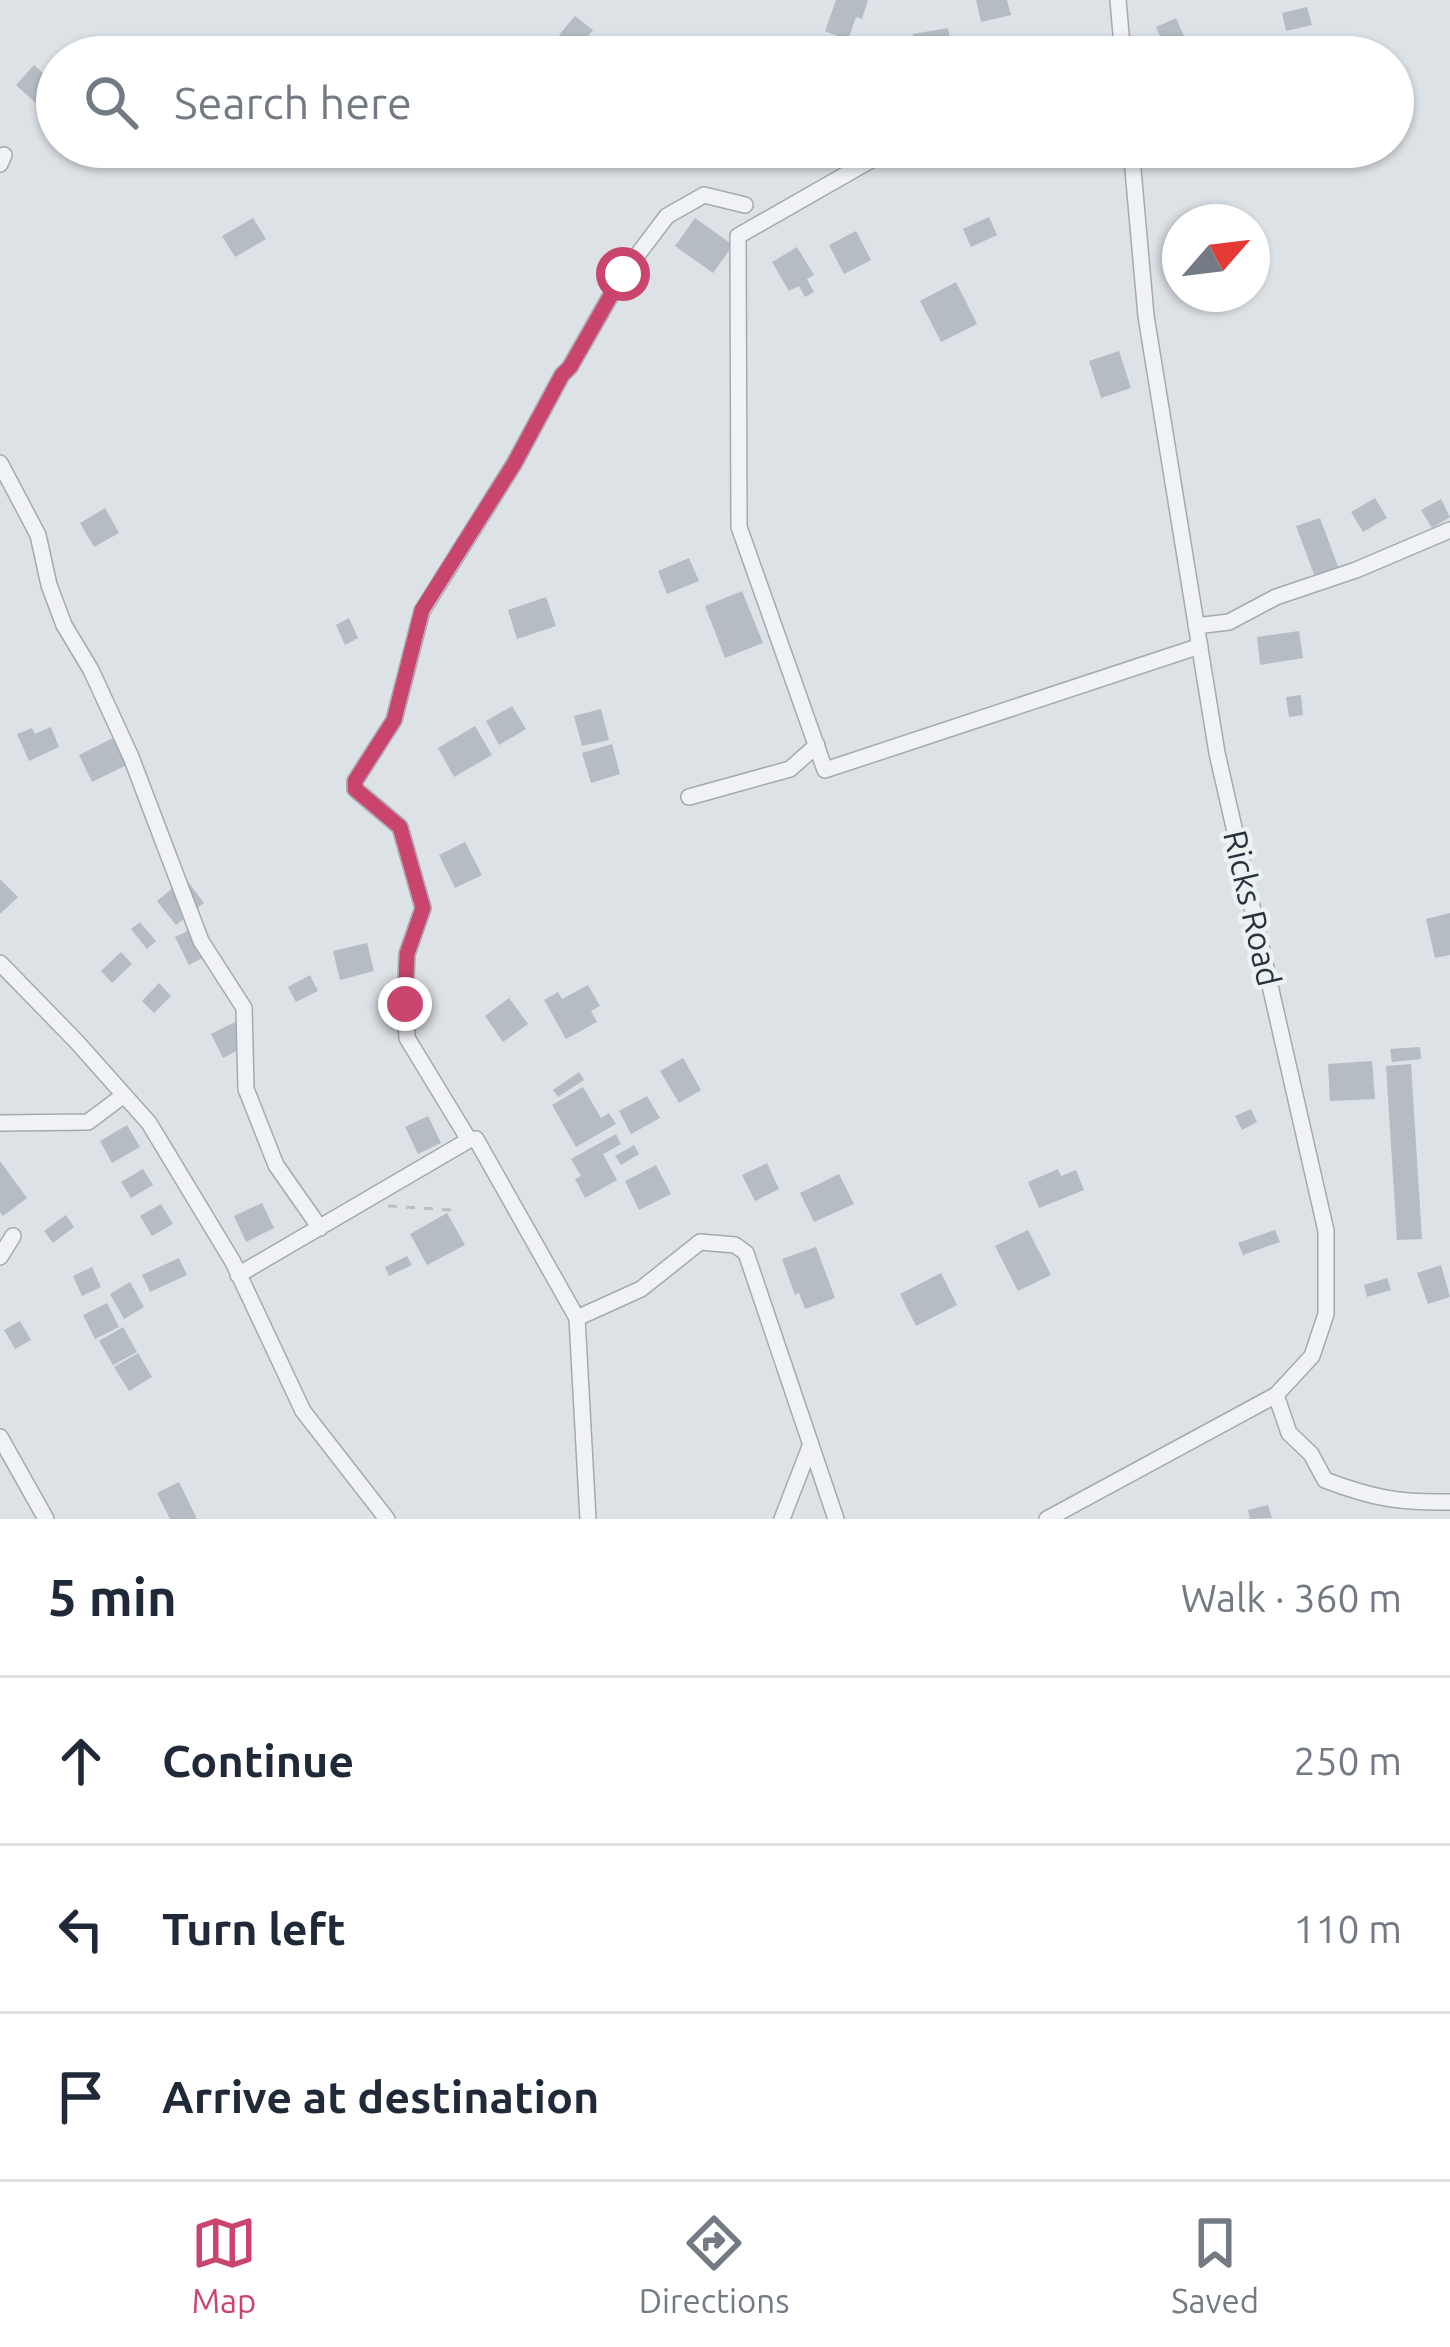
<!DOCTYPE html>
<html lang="en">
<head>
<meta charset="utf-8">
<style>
  :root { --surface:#fff; --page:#f6f6f7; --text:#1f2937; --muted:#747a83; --line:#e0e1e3; --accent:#c9456d }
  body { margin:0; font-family:Ubuntu,sans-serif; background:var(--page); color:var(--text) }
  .compass { position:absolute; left:1162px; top:204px; width:108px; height:108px; border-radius:50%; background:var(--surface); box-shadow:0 3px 9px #0004; rotate:62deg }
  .stop { position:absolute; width:36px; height:36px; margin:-27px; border:9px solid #c9456d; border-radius:50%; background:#fff }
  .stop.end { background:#c9456d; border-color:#fff; box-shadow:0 3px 12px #0008 }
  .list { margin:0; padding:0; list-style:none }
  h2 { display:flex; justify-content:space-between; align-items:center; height:156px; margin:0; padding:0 48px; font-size:51px }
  h2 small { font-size:39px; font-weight:400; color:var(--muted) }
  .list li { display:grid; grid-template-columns:78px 1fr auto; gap:36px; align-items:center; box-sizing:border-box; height:168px; padding:0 48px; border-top:3px solid var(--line) }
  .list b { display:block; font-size:45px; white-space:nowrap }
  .list em { font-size:39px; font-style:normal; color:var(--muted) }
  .icon { flex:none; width:66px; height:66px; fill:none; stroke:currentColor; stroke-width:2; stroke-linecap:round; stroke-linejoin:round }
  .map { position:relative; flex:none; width:1450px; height:1519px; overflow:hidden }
  .search { position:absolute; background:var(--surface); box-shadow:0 3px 9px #0004; left:36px; right:36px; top:36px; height:132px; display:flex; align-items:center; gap:30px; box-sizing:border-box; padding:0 42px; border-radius:66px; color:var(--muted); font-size:45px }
  .sheet { height:660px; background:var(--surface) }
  nav { display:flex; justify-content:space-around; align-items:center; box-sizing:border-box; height:168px; border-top:3px solid var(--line); background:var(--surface); font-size:33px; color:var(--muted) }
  nav a { display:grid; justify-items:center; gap:6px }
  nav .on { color:var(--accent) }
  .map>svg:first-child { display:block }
  .building { fill:#b5bcc3 }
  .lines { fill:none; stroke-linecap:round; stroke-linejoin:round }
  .minor-casing { stroke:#a3aab1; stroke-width:18 }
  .path { stroke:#bcc0c5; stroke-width:3; stroke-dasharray:9 9; stroke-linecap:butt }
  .minor { stroke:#f0f2f5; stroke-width:15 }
  .route { stroke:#c9456d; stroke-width:15 }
  .labels { text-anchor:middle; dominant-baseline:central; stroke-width:9; stroke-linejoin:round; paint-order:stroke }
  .street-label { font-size:33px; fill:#27323d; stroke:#ecf1f4 }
</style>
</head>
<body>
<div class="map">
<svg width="1450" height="1519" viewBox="0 0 1450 1519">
  <rect width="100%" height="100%" fill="#dde2e7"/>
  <!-- building -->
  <path class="building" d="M836 0H868L862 19 856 17 848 40 825 31Z
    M976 0H1007L1011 15 981 22Z
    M1307 7 1312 25 1286 31 1282 13Z
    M575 16 593 30 577 50 559 35Z
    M1176 18 1184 36 1164 45 1156 27Z
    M948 28 952 50 917 56 913 34Z
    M1204 44 1210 57H1175Z
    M34 65 57 86 40 107 16 85Z
    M603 147H633L614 167 598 152Z
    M803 147H831L835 153 813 165Z
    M1072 147 1075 165 1058 167 1055 150Z
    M989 217 997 235 971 247 963 229Z
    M253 218 266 239 235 257 222 236Z
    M695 218 733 245 713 273 675 246Z
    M856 231 871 260 844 274 829 245Z
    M797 247 814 275 807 279 814 292 805 297 799 286 789 291 772 262Z
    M956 282 977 324 941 342 920 301Z
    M1119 351 1131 388 1101 398 1089 361Z
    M1375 498 1387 518 1363 532 1351 512Z
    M1441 499 1450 517 1432 528 1421 510Z
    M105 508 119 533 94 547 80 523Z
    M1320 518 1339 569 1315 577 1296 526Z
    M689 558 699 581 667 594 658 571Z
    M742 591 763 643 725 658 705 606Z
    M546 597 556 626 517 639 508 610Z
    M349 618 358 638 345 645 336 625Z
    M1299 631 1303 658 1260 665 1257 637Z
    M1301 695 1303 715 1289 717 1286 697Z
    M512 706 526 729 499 745 486 721Z
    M601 709 609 740 582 746 574 716Z
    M475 726 492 755 454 777 438 748Z
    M51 727 59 747 29 761 17 734 32 728 35 734Z
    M127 731 141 758 92 782 79 755Z
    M612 744 620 774 591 783 582 753Z
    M465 842 482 875 455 888 439 855Z
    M185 878 204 903 176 925 157 901Z
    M0 879 18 897 0 914Z
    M1450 913V955L1435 958 1426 919Z
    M140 922 156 941 147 949 131 929Z
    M194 928 208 955 189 965 175 937Z
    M367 943 374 971 340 980 333 951Z
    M121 952 132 964 112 983 101 971Z
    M310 975 318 991 296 1002 288 987Z
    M159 983 171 996 154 1013 142 1001Z
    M588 985 600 1006 591 1011 597 1022 566 1039 544 1000 558 992 562 999Z
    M509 998 528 1024 503 1042 485 1016Z
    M235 1022 246 1046 223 1058 211 1034Z
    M1420 1047 1421 1059 1392 1062 1390 1049Z
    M683 1058 701 1090 679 1103 660 1071Z
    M1372 1061 1375 1099 1330 1101 1328 1064Z
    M1411 1064 1422 1239 1397 1240 1386 1066Z
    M579 1072 584 1080 558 1097 553 1090Z
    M583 1087 601 1118 609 1113 616 1124 576 1147 552 1105Z
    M647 1096 660 1118 631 1134 619 1111Z
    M1251 1109 1257 1122 1242 1130 1235 1116Z
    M428 1116 441 1143 418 1154 405 1127Z
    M127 1125 140 1147 112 1163 100 1141Z
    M616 1134 621 1144 603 1154 617 1180 585 1198 575 1179 581 1176 571 1159Z
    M634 1145 639 1154 621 1165 615 1156Z
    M0 1161 27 1198 3 1216 0 1212Z
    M767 1163 779 1189 755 1201 742 1175Z
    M656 1165 671 1194 639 1210 625 1181Z
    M143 1169 153 1185 131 1198 121 1182Z
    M1058 1169 1061 1176 1076 1170 1084 1190 1039 1208 1028 1182Z
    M839 1174 854 1204 814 1222 800 1193Z
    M262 1203 274 1228 246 1242 234 1216Z
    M161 1204 173 1224 152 1236 140 1216Z
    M447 1213 465 1245 427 1265 410 1234Z
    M66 1215 74 1227 53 1243 44 1231Z
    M1028 1230 1051 1275 1018 1291 995 1246Z
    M1275 1230 1280 1242 1243 1255 1238 1243Z
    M816 1247 835 1298 805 1309 799 1293 795 1295 782 1259Z
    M407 1256 412 1265 389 1276 385 1267Z
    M179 1258 187 1275 150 1292 142 1275Z
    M1441 1265 1450 1297 1428 1304 1417 1273Z
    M92 1267 101 1287 82 1296 73 1276Z
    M941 1273 957 1305 916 1326 900 1294Z
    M1387 1278 1391 1290 1367 1297 1364 1285Z
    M130 1282 144 1307 124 1319 110 1294Z
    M107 1303 119 1327 95 1339 83 1315Z
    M20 1321 31 1340 15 1349 4 1330Z
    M123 1327 137 1352 113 1365 99 1341Z
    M138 1353 152 1377 129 1391 114 1367Z
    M179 1482 197 1519H170L157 1493Z
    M1268 1505 1272 1518 1250 1519 1248 1510Z"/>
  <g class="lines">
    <!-- minor casing -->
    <g class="minor-casing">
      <path id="minor" d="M1118 0 1123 57
        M894 147 738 236 739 527 825 770 1200 646
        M0 164 4 155
        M0 463 38 535 49 585 64 625 91 670 131 757 201 941 244 1008 246 1089 276 1165 320 1228
        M1196 626 1229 622 1276 597 1356 570 1450 530
        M689 797 790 769 817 745
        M0 963 76 1041 149 1123 233 1262 303 1411 387 1519
        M0 1123 88 1122 124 1095
        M469 1140 407 1038 405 1004 407 954 423 908 400 827 355 789V781L394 720 422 611 514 464 562 375 570 367 623 274 667 216 704 195 745 205
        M0 1257 13 1236
        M238 1275 469 1140 476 1139 577 1318 588 1519
        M577 1318 641 1289 700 1242 735 1245 746 1253 836 1519
        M1276 1395 1289 1433 1311 1454 1325 1480C1372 1498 1400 1503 1450 1502
        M0 1437 46 1519
        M782 1519 811 1444
        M1047 1519 1276 1395 1312 1356 1326 1314V1231L1217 753 1146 316 1131 147"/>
    </g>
    <!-- path -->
    <path class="path" d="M388 1206 451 1210"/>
    <!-- minor -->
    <use href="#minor" class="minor"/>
  </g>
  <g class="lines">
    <!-- route -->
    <path class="route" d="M405 1004 407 954 423 908 400 827 355 789V781L394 720 422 610 514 464 562 375 570 367 623 274"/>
  </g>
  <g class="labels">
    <!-- street labels -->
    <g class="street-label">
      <text transform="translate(1253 908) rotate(77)">Ricks Road</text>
    </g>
  </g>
</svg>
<svg class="compass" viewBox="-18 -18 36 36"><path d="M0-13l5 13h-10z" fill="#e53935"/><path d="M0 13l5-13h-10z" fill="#747a83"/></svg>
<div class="stop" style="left:623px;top:274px"></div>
<div class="stop end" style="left:405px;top:1004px"></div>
<div class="search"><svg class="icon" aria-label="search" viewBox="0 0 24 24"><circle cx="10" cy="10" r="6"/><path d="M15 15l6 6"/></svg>Search here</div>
</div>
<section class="sheet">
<h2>5 min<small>Walk · 360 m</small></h2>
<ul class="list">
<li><svg class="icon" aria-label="ahead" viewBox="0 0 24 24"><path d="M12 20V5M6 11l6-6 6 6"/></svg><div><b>Continue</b></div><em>250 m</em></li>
<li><svg class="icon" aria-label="left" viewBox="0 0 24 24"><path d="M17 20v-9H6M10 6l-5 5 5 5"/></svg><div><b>Turn left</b></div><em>110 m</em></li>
<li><svg class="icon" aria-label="arrive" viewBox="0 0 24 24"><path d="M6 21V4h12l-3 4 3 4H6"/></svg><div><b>Arrive at destination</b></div></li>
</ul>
</section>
<nav>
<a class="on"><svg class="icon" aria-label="map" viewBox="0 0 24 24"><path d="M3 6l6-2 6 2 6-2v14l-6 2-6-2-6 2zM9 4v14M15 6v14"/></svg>Map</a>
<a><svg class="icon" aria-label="directions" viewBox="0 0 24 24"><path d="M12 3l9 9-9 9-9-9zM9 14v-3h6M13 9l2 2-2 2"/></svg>Directions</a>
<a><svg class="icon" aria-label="saved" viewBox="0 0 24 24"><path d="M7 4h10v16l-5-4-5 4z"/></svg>Saved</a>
</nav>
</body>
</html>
